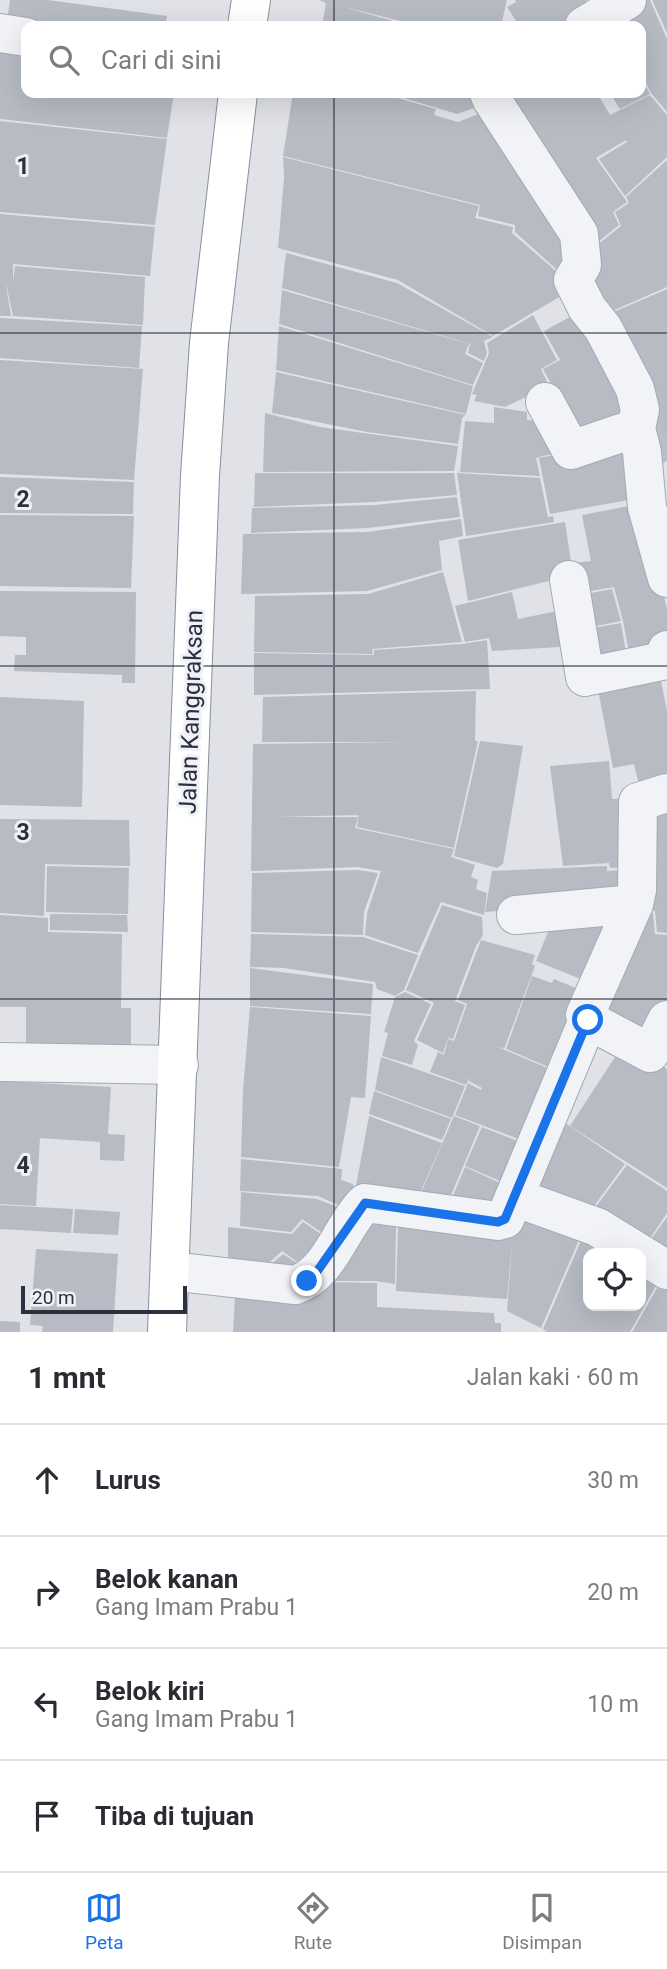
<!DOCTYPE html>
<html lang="id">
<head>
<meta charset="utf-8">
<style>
  :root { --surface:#fff; --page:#f2f2f3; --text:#2b2b33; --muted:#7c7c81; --line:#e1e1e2; --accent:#1a73e8 }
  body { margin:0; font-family:Roboto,sans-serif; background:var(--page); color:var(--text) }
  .controls { position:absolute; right:21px; bottom:21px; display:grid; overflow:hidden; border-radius:14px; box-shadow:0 7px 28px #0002 }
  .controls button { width:63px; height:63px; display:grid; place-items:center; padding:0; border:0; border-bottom:2px solid var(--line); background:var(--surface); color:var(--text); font:35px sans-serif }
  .scale { position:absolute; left:21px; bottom:18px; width:166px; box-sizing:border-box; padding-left:7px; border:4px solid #2a303e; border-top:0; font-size:19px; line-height:24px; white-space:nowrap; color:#2a303e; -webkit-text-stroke:5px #eff1f6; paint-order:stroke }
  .stop { position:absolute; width:21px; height:21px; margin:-16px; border:5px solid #1a73e8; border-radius:50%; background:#fff }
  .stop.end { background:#1a73e8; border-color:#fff; box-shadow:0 2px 7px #0008 }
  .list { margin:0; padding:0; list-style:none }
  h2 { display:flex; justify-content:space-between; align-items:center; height:91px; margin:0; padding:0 28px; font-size:30px }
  h2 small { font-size:23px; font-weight:400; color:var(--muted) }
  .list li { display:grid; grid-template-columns:46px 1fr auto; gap:21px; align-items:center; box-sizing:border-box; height:112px; padding:0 28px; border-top:2px solid var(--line) }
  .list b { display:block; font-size:26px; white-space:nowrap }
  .list p { margin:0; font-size:23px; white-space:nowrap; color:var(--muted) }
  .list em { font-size:23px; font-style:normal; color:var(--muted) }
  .icon { flex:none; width:38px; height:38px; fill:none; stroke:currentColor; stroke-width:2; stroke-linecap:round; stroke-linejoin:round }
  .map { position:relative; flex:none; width:667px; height:1332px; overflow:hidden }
  .search { position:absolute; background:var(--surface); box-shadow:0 7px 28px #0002; left:21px; right:21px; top:21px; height:77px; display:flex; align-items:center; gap:18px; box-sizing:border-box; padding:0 24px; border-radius:14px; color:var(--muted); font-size:26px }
  .sheet { height:539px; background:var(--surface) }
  nav { display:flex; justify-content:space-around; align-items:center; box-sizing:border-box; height:98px; border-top:2px solid var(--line); background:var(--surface); font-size:19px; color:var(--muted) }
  nav a { display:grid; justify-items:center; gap:4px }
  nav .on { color:var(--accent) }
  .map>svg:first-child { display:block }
  .building { fill:#b7bbc4 }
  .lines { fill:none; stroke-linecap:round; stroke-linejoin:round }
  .street-tunnel { stroke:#bcbec6; stroke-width:38; stroke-dasharray:38 19; stroke-linecap:butt }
  .street-casing { stroke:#a6a9b2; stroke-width:40 }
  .highway-casing { stroke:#888f9d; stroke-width:40 }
  .street { stroke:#f2f3f6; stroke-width:38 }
  .highway { stroke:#fff; stroke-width:38 }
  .route { stroke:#1a73e8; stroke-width:9 }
  .grid { fill:none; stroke:#2a303e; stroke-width:2; stroke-opacity:0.55 }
  .labels { text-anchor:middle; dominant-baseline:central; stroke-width:6; stroke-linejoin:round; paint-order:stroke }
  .street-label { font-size:24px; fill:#2a303e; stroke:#eff1f6 }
  .grid-label { font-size:23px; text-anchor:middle; font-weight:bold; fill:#2a303e; stroke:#eff1f6; stroke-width:6; stroke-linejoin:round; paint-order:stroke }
</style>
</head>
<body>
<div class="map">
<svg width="667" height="1332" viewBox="0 0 667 1332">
  <rect width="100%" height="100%" fill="#e0e2e8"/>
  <!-- building -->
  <path class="building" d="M10 0H48L167 16 165 26 6 27Z
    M319 0H507L501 26H421L340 6 411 26H322L326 3Z
    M515 0H586L596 17 579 26H519L507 7 516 2Z
    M639 0H650L667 39V112L651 93 641 74V26H613Z
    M652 0H667V33Z
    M0 43 26 47V93H174L167 138 0 119Z
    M641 78 650 94 620 109 610 93H641Z
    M293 93H380L436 109 434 115 458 122 489 110 572 232 565 277 515 232V225L478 216 480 205 283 156Z
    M387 93H484L486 104 457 114Z
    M495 93H597L610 115 650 95 667 115V157L625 196 599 159 627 142 626 140 596 158 627 202 613 212 619 225 586 252Z
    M0 121 167 139 155 225 0 212Z
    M283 157 479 206 475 218 513 227 512 233 564 278 566 293 493 336 398 280 278 248 284 178Z
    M667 160V287L601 316 587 253 621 226 615 212 629 203 626 197Z
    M0 214 155 227 150 276 13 264V282L15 266 145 277 143 325 13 316 5 279 11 316H0Z
    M286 253 397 283 493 337 484 341 487 353 484 361 468 353 470 344 282 288Z
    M667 289V458L658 461 602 317Z
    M282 290 469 344 465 354 483 363 473 385 279 324Z
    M579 312 635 416 584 444 543 369 560 360 544 331Z
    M533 315 557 360 541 369 549 386 505 407 474 401 477 395 472 394 489 353 487 343Z
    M0 318 142 326 139 368 0 358Z
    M279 326 473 386 466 414 276 370Z
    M0 360 143 369 134 480 0 474Z
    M276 372 466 415 462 418 458 444 367 432 272 413Z
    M494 407 527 412V420L550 422 552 454 536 458 540 476 460 472 465 421 494 423Z
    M265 413 320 427 458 446 454 471 263 472Z
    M630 440 640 498 550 514 539 458Z
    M255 473H454L457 495 374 502 254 507Z
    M457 473 540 478 548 517 553 516 554 522 466 536Z
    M0 477 134 482 133 514 0 513Z
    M457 497 460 517 368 528 251 533 252 508 374 505Z
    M644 503 667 610V635L631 664 623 621 614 587 574 594V563L591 561 582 515Z
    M0 515 134 516 131 588 0 586Z
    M461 519 463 536 439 541 442 570 367 591 241 594 243 534 367 532Z
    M565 522 573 575 468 601 458 540Z
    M443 572 462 642 372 649 373 654 254 652 255 596 368 594Z
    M612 589 621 621 581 629 575 596Z
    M0 591 136 592 135 683H122V675L14 671 15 655H26V637L0 636Z
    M512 592 518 619 562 610 577 646 492 651 489 638 465 642 455 606Z
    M621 623 628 664 590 672 582 630Z
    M487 640 490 689 254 695V653L374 655V650L462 644Z
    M658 666 667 711V780L639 785 634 764 613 768 596 679Z
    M476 691 475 741H478L454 848 357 827 359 813V815L275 817H358L355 828 454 849 451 857 475 865 471 877 478 880 476 889 487 893 484 915 441 902 418 953 365 935 367 913 381 871 358 867 251 871 253 744 407 742H262L263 697Z
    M0 697 84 701 82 807 0 805Z
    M480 741 523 746 503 864 497 868 454 856Z
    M609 761 612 799 631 798 633 867 610 868 609 863 563 866 550 766Z
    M667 810V933L657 932 655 911 651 910 639 813Z
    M0 819 129 820 130 866 45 864 44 916 0 913Z
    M47 866 129 868 128 914 46 912Z
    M607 866V871L627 870 630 901 485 912 492 871Z
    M358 870 378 873 364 912 363 935 251 932 252 873Z
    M442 905 482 917 483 935 476 946 455 1001 465 1005 453 1039 448 1038 443 1053 417 1040 434 1003 406 990Z
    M635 907 653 913 655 934 667 935V1014L651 1045 589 1015Z
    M556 913 618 924 593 984 536 961Z
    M50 914 127 915 128 932 50 930Z
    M0 915 48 918V932L122 934 121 1008H131V1049L26 1048V1007H0Z
    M251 934 363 937 418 955 404 990 395 996 377 989 375 982 284 968 250 967Z
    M481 940 535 955 532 964 535 966 504 1049 501 1047 500 1048 557 1072 529 1143 455 1115 468 1083 481 1090 482 1088 469 1081 470 1077 466 1085 430 1072 438 1052 444 1055 448 1039 454 1041 467 1004 458 1000Z
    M250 968 373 984 371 1014 250 1006Z
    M532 976 552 983 554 979 588 993 558 1071 506 1049Z
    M405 992 431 1004 414 1041 418 1045 412 1065 382 1056 388 1033 384 1032 395 997Z
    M250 1007 371 1016 365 1098 296 1093 351 1097 339 1167 241 1157 243 1091Z
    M626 1040 667 1069V1188L570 1126Z
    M381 1057 465 1086 452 1118 375 1090Z
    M0 1081 111 1087 108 1134 125 1135 124 1161 100 1160V1142L40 1138 36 1206 0 1204Z
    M374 1091 451 1119 442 1140 369 1114Z
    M552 1114 625 1164 583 1221 517 1192Z
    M369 1116 442 1143 414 1207 355 1191Z
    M454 1116 480 1126 444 1212 418 1200Z
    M482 1127 528 1145 512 1186 465 1166Z
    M241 1159 342 1169 341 1180 353 1184V1191L345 1208 318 1196 240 1191Z
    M627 1165 667 1191V1213L641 1252 588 1217Z
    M465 1167 511 1188 498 1219 447 1210Z
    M241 1192 317 1199 345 1210 331 1239 302 1219 291 1232 240 1226Z
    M0 1205 73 1209 71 1233 0 1229Z
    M75 1209 120 1212 118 1235 73 1233Z
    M514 1209 581 1235 541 1328 507 1311 513 1232 507 1299 396 1291 398 1227Z
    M358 1213 396 1226 395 1284 376 1281H324Z
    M667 1217V1269L642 1252Z
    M303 1222 330 1240 307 1269 282 1251 260 1271 228 1261V1227L292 1234Z
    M583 1236 633 1253H588V1306H641V1258L662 1275 630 1332H547L543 1329Z
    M36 1249 118 1254 113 1332H42L43 1326 30 1325Z
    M283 1254 307 1270 262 1272Z
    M664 1276 667 1278V1332H632Z
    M325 1282 377 1283V1307L494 1313 495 1323H501V1332H233L235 1296Z
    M0 1321 20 1322V1332H0Z"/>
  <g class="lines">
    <!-- street-tunnel -->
    <path class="street-tunnel" d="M652 447 667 440"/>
    <!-- street casing -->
    <g class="street-casing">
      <path id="street" d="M584 26 627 0
        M0 33 26 37
        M489 93 492 100 579 234 582 265 573 280 587 308 603 328 635 389 640 410 636 428
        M545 402 571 450 636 428 642 452 647 507 667 578
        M569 580 585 677 662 661 667 650
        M516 915 634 904
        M588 1020 585 1015 634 904 637 890 638 802 667 793
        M0 1062 179 1065
        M514 1197 597 1227 667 1270
        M170 1271 295 1285C330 1274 340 1228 365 1203L498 1221 505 1219 588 1020 650 1053 667 1020"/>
    </g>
    <!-- highway casing -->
    <g class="highway-casing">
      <path id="highway" d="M247 26 251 0
        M167 1332 200 476 209 343 238 93"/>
    </g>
    <!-- street -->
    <use href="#street" class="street"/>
    <!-- highway -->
    <use href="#highway" class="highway"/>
  </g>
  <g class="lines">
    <!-- route -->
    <path class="route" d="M307 1281 318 1270 365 1203 498 1222 505 1219 588 1020"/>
  </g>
  <!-- grid -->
  <path class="grid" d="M334 0V26M334 93V1332M0 333H667M0 666H667M0 999H667"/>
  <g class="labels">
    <!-- street labels -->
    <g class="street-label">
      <text transform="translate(191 712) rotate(-88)">Jalan Kanggraksan</text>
    </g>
  </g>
  <g class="grid-label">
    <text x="23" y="174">1</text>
    <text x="23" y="507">2</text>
    <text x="23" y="840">3</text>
    <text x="23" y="1173">4</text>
  </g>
</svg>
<div class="controls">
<button><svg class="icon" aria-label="locate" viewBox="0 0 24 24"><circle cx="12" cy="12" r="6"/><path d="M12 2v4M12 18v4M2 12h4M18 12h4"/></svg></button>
</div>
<div class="scale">20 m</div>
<div class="stop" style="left:588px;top:1020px"></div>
<div class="stop end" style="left:307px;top:1281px"></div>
<div class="search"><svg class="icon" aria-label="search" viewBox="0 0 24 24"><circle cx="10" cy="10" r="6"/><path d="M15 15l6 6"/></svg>Cari di sini</div>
</div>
<section class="sheet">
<h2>1 mnt<small>Jalan kaki · 60 m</small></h2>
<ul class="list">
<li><svg class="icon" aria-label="ahead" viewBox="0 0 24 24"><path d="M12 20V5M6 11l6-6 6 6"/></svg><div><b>Lurus</b></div><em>30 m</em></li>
<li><svg class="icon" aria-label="right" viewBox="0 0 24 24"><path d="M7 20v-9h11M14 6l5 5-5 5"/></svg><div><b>Belok kanan</b><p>Gang Imam Prabu 1</p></div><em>20 m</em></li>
<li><svg class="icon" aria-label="left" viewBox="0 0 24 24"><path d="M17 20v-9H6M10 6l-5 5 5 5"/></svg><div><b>Belok kiri</b><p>Gang Imam Prabu 1</p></div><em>10 m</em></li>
<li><svg class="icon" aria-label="arrive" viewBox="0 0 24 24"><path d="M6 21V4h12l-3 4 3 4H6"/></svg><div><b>Tiba di tujuan</b></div></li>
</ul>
</section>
<nav>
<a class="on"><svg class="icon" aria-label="map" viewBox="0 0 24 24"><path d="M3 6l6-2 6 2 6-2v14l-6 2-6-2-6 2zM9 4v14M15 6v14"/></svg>Peta</a>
<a><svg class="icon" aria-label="directions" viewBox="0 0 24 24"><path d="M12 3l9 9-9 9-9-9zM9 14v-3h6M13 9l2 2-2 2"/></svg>Rute</a>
<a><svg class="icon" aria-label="saved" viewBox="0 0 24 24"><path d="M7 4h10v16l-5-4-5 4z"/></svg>Disimpan</a>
</nav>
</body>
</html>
